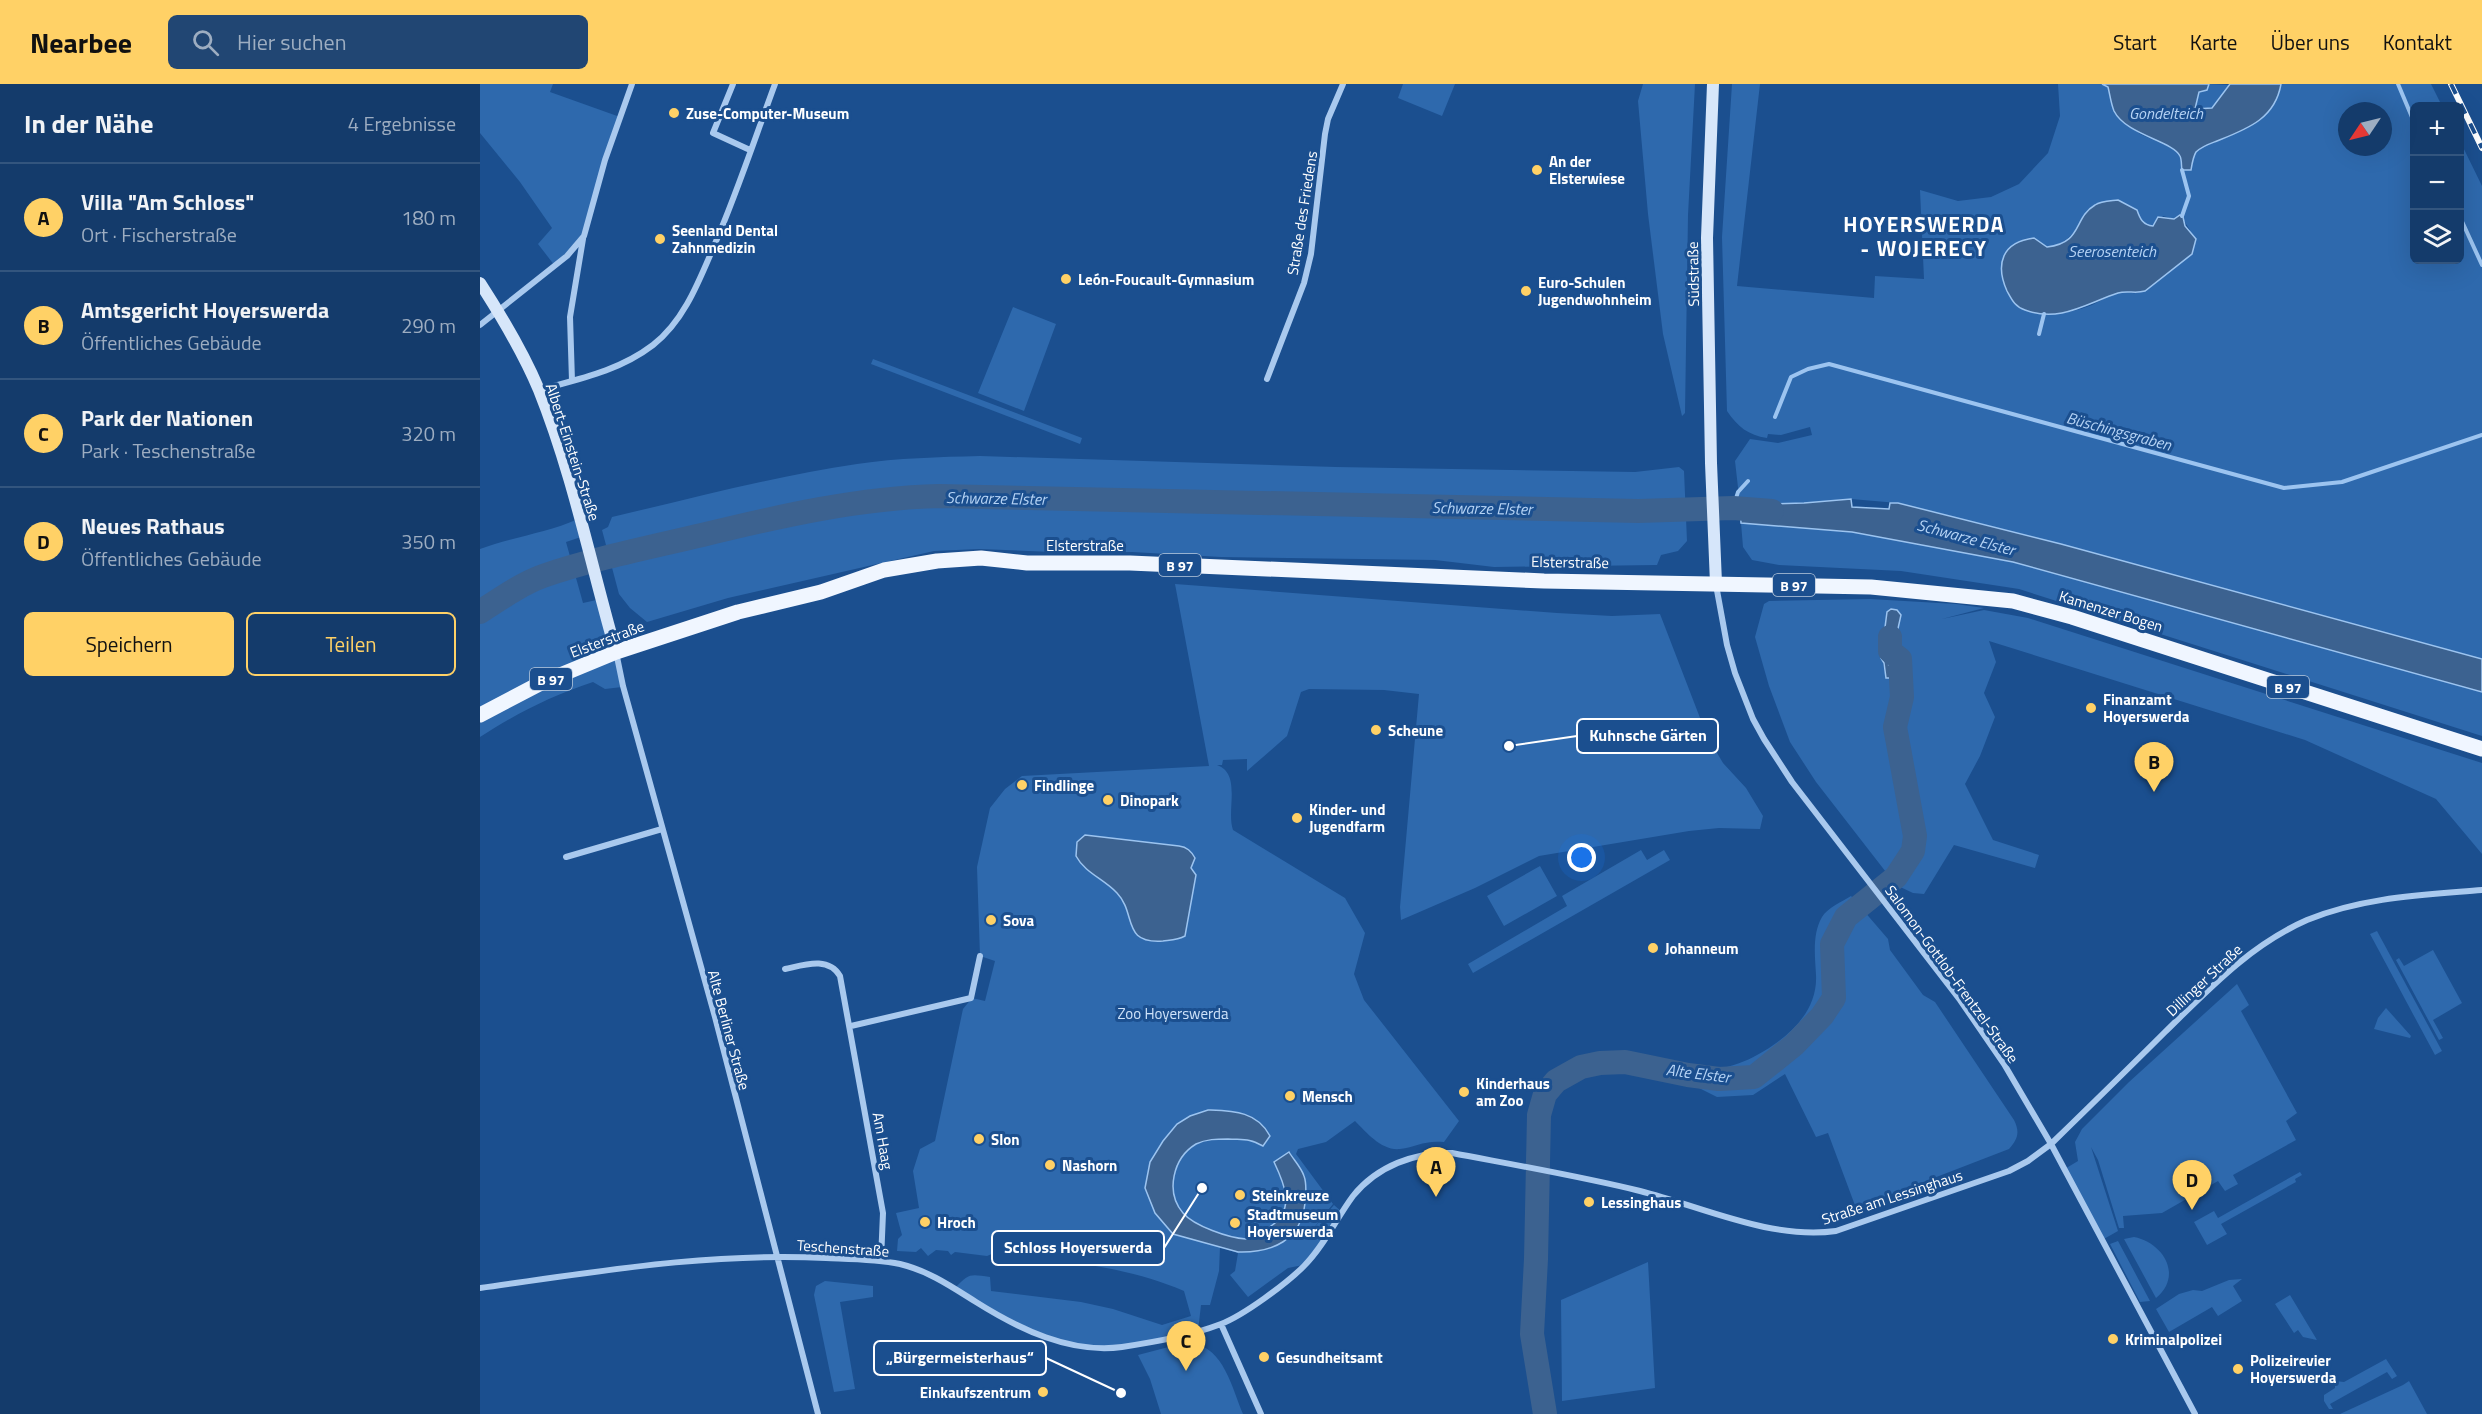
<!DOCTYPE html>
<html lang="de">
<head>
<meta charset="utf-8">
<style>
  :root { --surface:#143b6b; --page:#214673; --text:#f1f3f6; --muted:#9dadc1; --line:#33557e; --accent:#ffd166 }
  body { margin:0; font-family:"Titillium Web",sans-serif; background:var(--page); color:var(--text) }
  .controls { position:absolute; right:18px; top:18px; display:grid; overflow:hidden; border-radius:9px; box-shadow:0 6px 24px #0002 }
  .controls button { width:54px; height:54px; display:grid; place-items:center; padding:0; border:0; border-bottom:2px solid var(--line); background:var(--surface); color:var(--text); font:30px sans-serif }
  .compass { position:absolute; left:1858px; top:18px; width:54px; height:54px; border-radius:50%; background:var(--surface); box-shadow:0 6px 24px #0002; rotate:235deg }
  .you { position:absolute; left:1102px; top:774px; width:21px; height:21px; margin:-15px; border:4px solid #fff; border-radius:50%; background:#1a73e8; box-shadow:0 0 0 9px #1a73e833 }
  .badge { display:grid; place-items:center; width:39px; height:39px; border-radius:50%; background:var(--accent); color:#111; font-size:20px; font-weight:700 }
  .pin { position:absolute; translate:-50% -50px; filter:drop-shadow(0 2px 3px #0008) }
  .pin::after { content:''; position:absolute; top:32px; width:21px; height:18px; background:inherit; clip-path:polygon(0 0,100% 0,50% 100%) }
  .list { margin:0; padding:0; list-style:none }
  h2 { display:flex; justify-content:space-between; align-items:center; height:78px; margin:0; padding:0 24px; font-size:26px }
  h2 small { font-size:20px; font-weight:400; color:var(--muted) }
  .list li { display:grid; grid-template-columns:39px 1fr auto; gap:18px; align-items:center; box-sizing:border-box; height:108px; padding:0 24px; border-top:2px solid var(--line) }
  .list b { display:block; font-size:22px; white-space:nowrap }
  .list p { margin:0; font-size:20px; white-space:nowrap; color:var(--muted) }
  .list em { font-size:20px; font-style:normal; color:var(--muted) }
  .actions { display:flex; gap:12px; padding:18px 24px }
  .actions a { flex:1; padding:14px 0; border:2px solid var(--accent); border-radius:9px; text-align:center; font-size:21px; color:var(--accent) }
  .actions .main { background:var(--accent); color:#111 }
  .icon { flex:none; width:33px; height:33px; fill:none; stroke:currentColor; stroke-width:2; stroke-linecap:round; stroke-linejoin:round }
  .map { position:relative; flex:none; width:2002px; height:1330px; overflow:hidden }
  header { display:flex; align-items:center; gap:36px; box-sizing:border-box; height:84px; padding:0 30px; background:var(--accent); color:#111 }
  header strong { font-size:28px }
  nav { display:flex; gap:33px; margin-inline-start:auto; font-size:21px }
  .search { width:420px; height:54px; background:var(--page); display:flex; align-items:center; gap:15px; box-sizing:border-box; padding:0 21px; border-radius:9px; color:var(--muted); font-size:22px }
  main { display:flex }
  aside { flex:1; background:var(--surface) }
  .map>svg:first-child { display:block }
  .green { fill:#2e69ad; fill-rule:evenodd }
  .water { fill:#3c6290; stroke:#9cc4f0; stroke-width:1.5 }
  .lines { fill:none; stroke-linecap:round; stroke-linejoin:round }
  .stream { stroke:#9cc4f0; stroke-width:4 }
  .river { stroke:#3c6290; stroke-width:24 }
  .street { stroke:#a9c9ee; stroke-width:6 }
  .secondary { stroke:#d6e6fa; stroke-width:12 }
  .primary { stroke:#f0f6ff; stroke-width:15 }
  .rail-casing { stroke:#fff; stroke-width:6 }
  .rail { stroke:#1b4f8f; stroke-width:4; stroke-dasharray:11; stroke-linecap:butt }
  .poi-dot { fill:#ffd166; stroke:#1b4f8f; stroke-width:2 }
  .labels { text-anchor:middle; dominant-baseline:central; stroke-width:6; stroke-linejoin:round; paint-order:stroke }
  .shield { fill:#1b4f8f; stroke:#bbcadd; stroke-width:1.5 }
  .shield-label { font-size:14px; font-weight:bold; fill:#fff }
  .poi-label { font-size:15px; font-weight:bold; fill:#fff; stroke:#1b4f8f; text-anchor:start }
  .street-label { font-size:15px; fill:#fff; stroke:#1b4f8f }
  .park-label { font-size:15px; fill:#cfe3fa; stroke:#1b4f8f }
  .water-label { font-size:16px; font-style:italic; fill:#b5d3f5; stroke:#1b4f8f }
  .district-label { font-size:21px; font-weight:bold; letter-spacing:1.5px; fill:#fff; stroke:#1b4f8f }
  .leader { fill:none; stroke:#fff; stroke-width:2 }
  .callout-dot { fill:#fff; stroke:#1b4f8f; stroke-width:2 }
  .callout { fill:#1b4f8f; stroke:#fff; stroke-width:2 }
  .callout-label { font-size:16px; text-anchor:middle; font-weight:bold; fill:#fff }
</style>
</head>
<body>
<header>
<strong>Nearbee</strong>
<div class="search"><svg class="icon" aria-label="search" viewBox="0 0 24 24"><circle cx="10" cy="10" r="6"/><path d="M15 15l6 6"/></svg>Hier suchen</div>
<nav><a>Start</a><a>Karte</a><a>Über uns</a><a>Kontakt</a></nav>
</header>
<main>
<aside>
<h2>In der Nähe<small>4 Ergebnisse</small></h2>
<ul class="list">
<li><span class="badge">A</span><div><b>Villa &quot;Am Schloss&quot;</b><p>Ort · Fischerstraße</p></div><em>180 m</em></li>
<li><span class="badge">B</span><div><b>Amtsgericht Hoyerswerda</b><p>Öffentliches Gebäude</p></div><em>290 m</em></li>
<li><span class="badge">C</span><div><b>Park der Nationen</b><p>Park · Teschenstraße</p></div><em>320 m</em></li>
<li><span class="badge">D</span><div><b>Neues Rathaus</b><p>Öffentliches Gebäude</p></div><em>350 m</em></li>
</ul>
<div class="actions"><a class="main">Speichern</a><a>Teilen</a></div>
</aside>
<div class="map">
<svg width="2002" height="1330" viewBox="0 0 2002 1330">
  <rect width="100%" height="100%" fill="#1b4f8f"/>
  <!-- green -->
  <path class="green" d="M0 0H73L70 8 140 33 106 146 75 182 58 160 72 144 40 98 0 49Z
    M923 0H975L962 32 918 14Z
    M1163 0H1215L1208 131 1205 329 1202 332 1183 250 1168 130 1158 17Z
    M1252 0H1280L1257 202 1394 214 1395 192 1444 195 1440 106 1478 117 1511 113 1539 100 1568 69 1580 32 1578 0H1622L1628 3 1634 27 1660 50 1696 66 1701 73 1702 86H1711C1712 80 1713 73 1716 68 1722 62 1730 60 1737 57 1767 45 1795 35 1801 0H1951L1962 22H1934V176H1980V57L2002 102V575L1581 460 1418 419 1371 415 1324 419 1260 421 1255 377 1270 355 1298 359 1332 351 1330 343 1301 351 1288 350 1287 354C1268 351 1258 343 1247 327L1242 153ZM1867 27H1903V63H1867ZM1606 130 1660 136 1668 141 1673 142 1683 132 1694 135 1700 131 1710 146 1712 170C1695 182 1677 200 1659 208 1653 211 1648 207 1641 208 1631 209 1621 217 1612 221 1589 230 1552 237 1533 218L1532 163 1544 155 1554 154 1567 163C1588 160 1596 147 1606 130Z
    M1729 0 1751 1 1732 24 1715 25 1719 8 1727 6Z
    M533 223 576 240 544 327 498 309Z
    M393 275 602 354 600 360 391 280Z
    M500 372 856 383 1155 388 1199 383 1204 387 1207 457 1198 467 1181 471 1177 481 1014 483 955 476 741 473 652 468 599 469 499 465 454 467 248 514 167 538 150 524 139 510 122 446 128 443 132 433C213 414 295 392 377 380 418 374 459 373 500 372Z
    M98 435 104 452 86 458 103 519 121 515 142 603 125 605 113 598C71 612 37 629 0 653V465C32 453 67 449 98 435Z
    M1261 439 1372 448 1533 478 1978 600 2002 608V652L1539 505 1421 487 1299 481 1272 476 1263 463Z
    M695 500 1077 529 1132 532 1180 530 1227 652 1243 679 1266 704 1283 732 1280 745 1239 744 1209 747 1059 772 995 804 921 836 920 823 939 610 904 606 829 605 821 608 807 652 767 687V675L743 676 742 681H737C762 690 746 726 753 746L865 814 885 849 874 890 884 916 979 1037 964 1058C944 1056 936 1063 920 1065 902 1067 887 1049 875 1037L846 1058 818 1065 816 1070 853 1120 832 1146 854 1121 862 1128 823 1181 808 1184 768 1213 750 1191 755 1187 758 1169 740 1163 739 1187 730 1221H721L718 1247C693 1252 667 1259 641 1262 580 1270 525 1232 475 1204 489 1189 490 1190 510 1193L511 1207 601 1218 633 1225 682 1241 711 1232 704 1207C644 1181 579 1177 514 1169L507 1172 475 1168 471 1171 468 1167 456 1166 448 1172 441 1164 436 1168 417 1167 418 1155 422 1151 416 1129 439 1124 433 1087 440 1065 455 1057 483 925 492 914 505 917 515 877 500 872 497 783 510 724 525 705 542 692 729 682Z
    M1390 515 1476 520 1504 524 1462 535 1504 526 1548 534 2002 679V770L1956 715 1825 656 1509 557 1516 578 1504 609 1515 633 1500 672 1485 700 1513 756 1559 771 1555 784 1474 761 1444 810 1433 809 1416 801 1336 698 1310 658 1289 602 1275 553 1284 520 1289 517ZM1416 526 1421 531 1415 558 1424 574 1422 581H1408L1406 594 1402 575Z
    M1161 766 1167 776 1184 766 1190 776 993 889 988 880 1087 822 1082 812Z
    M1060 782 1077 812 1024 842 1007 812Z
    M1371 812 1408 855 1410 866 1443 911 1455 918 1534 1036C1540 1048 1538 1055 1529 1065L1376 1124 1348 1049 1336 1053 1305 990 1273 1011 1237 1013 1207 998 1145 987 1122 986 1105 990 1092 996 1073 1014 1068 1031 1064 1087 1046 1083C1048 1059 1047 1027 1059 1006 1082 966 1145 965 1184 975 1201 980 1220 988 1238 985 1250 983 1267 977 1277 971 1307 955 1338 928 1336 891 1335 872 1332 850 1342 833 1347 824 1363 817 1371 812Z
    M1897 847 1962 967 1955 971 1890 850Z
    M1953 866 1982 919 1953 936 1963 954 1959 956 1916 876 1919 874 1924 882Z
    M1757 900 1769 921 1761 927 1817 1029 1806 1037 1816 1056 1753 1091 1758 1100 1745 1107 1738 1097 1682 1129 1643 1132 1644 1144H1639L1618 1076 1611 1063 1638 1147 1622 1156 1583 1086 1598 1077 1595 1058 1602 1045 1649 998Z
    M1906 924 1931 952 1930 954 1894 945 1898 934Z
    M1820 1088 1822 1091 1815 1095 1816 1098 1741 1140 1747 1150 1727 1161 1714 1138 1734 1127 1738 1134Z
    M1654 1153C1684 1159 1703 1192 1676 1214L1644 1155Z
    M1638 1157 1670 1217 1660 1218 1630 1160Z
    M1168 1178 1175 1304 1082 1317 1081 1216Z
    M1762 1195 1753 1202 1762 1217 1738 1232 1732 1223 1689 1248 1676 1225 1699 1210 1713 1206 1722 1207 1749 1196Z
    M345 1197 393 1202V1213L360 1218 375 1305 354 1308 334 1211 336 1202Z
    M1810 1211 1837 1256 1823 1253 1818 1246 1814 1249 1795 1220Z
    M712 1259C744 1264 752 1304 763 1330H681L670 1295 658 1271 700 1260Z
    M1906 1275 1917 1292 1912 1295 1907 1288 1850 1320 1853 1325H1849L1844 1317V1311L1855 1304V1297L1864 1298Z
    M1929 1297 1947 1330H1860L1923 1301Z"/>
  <!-- water -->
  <path class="water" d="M1622 0H1729L1727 6 1719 8 1715 25 1732 24 1750 0H1801C1795 35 1767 45 1737 57 1729 60 1722 62 1716 68 1713 73 1712 80 1711 86H1702C1701 82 1702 76 1700 72 1693 57 1646 51 1634 27 1631 20 1630 11 1628 3Z
    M1638 116 1657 126C1660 135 1663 141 1673 142L1678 133 1694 135 1700 131 1703 133 1705 142 1716 155 1712 170 1665 207C1655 210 1647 206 1638 209 1607 219 1580 239 1545 226 1535 223 1532 216 1527 207 1515 180 1522 158 1554 154L1567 163C1603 159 1593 134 1615 121 1621 117 1631 117 1638 116Z
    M1371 415 1372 423 1409 425 1410 419H1418L1581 460 2002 575V608L1533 478 1372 448 1261 439 1260 421 1324 419Z
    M1411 525 1417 526 1421 531 1415 558 1426 571 1422 580 1408 581 1417 582 1418 594H1406L1404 579 1401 574 1407 528Z
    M605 751 699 762C707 763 711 767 715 774L711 784 716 791 705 852C698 856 691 856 683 857 641 860 657 830 637 809 624 795 605 789 596 772L597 758Z
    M728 1026C753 1027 777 1027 790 1052L783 1062C769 1054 764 1056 748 1055 737 1055 726 1055 716 1060 693 1074 685 1108 703 1129 714 1142 749 1154 766 1155 774 1151 784 1148 791 1142 816 1125 804 1099 794 1078L809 1068C813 1075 821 1083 824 1092 827 1100 826 1110 825 1119 821 1156 793 1169 758 1168L693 1150 675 1129 665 1104 670 1078 683 1057 697 1040 710 1032Z"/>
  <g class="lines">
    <!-- stream -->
    <path class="stream" d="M1918 0 1934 38
      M1702 86 1709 112 1702 132
      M1980 133 2002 181
      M1559 250 1564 230
      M1295 333 1311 293 1328 285 1349 280 1804 404 1862 398 2002 351
      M1253 424 1258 408 1268 397"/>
    <!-- river -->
    <path class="river" d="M0 528C20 515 41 500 63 492 112 475 171 463 222 451 300 432 379 414 459 412L1158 427 1253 424 1292 427
      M1065 1330 1052 1250 1056 1175 1059 1031 1065 1010 1076 997 1101 983 1120 979 1145 978 1208 991 1239 995 1274 993 1314 961 1342 932 1354 914 1352 860 1366 833 1416 793 1433 767 1435 752 1415 643 1422 613 1420 575 1410 567V553"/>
    <!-- street -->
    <path class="street" d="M253 0 233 49 270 66
      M0 241 87 172 104 152 125 76 152 0
      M787 295 824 199 831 170 845 50 848 35 863 0
      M92 297 90 233 103 155
      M59 306C99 295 139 287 173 261 204 237 219 197 234 162 257 109 275 54 295 0
      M1236 501 1247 561 1255 589 1273 635 1284 655 1312 698 1480 916 1524 980 1571 1060 1715 1330
      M136 568 143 602 235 933 338 1330
      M86 773 182 745
      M305 885C324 881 348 872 360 892L403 1129 401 1176
      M371 942 491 914 500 872
      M0 1204C115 1188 229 1168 346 1174 371 1175 396 1175 420 1180 449 1187 472 1203 496 1218 539 1245 590 1270 642 1263 674 1258 710 1252 741 1240 764 1231 806 1200 824 1182 844 1162 856 1135 873 1112 897 1082 935 1068 972 1069 1035 1081 1099 1092 1160 1107 1223 1123 1291 1156 1356 1147L1529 1087 1548 1077 1571 1060C1609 1023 1647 986 1685 948 1729 905 1770 861 1827 836 1883 813 1943 811 2002 806
      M741 1240 781 1330"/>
    <!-- secondary -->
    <path class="secondary" d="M1233 0 1227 154 1231 379 1236 499
      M0 199C22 233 43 268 59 306 93 391 111 481 136 568"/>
    <!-- primary -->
    <path class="primary" d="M0 631 61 599 136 568 258 528 341 508 404 486 457 477 501 474 547 479H650L1064 497 1391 503 1533 517 1592 533 2002 665"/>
    <!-- rail casing -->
    <g class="rail-casing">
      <path id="rail" d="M1971 0 2002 64"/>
    </g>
    <!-- rail -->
    <use href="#rail" class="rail"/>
  </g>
  <!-- markers -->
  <g class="poi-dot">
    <circle cx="194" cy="29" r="6"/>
    <circle cx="1057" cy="86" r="6"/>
    <circle cx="180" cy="155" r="6"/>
    <circle cx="586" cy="195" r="6"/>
    <circle cx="1046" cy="207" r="6"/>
    <circle cx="1611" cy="624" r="6"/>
    <circle cx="896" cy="646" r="6"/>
    <circle cx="542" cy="701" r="6"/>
    <circle cx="628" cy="716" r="6"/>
    <circle cx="817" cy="734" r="6"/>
    <circle cx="511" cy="836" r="6"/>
    <circle cx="1173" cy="864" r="6"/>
    <circle cx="984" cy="1008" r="6"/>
    <circle cx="810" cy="1012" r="6"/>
    <circle cx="499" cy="1055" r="6"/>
    <circle cx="570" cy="1081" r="6"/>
    <circle cx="760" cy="1111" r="6"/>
    <circle cx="1109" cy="1118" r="6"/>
    <circle cx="445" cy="1138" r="6"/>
    <circle cx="755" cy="1139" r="6"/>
    <circle cx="1633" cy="1255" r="6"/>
    <circle cx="784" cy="1273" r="6"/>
    <circle cx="1758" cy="1285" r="6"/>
    <circle cx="563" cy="1308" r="6"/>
  </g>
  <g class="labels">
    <!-- shield labels -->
    <g class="shield">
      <rect x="679" y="470" width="42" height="22" rx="4.5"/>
      <rect x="1293" y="490" width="42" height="22" rx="4.5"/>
      <rect x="50" y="584" width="42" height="22" rx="4.5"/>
      <rect x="1787" y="592" width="42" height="22" rx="4.5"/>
    </g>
    <g class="shield-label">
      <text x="700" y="481">B 97</text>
      <text x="1314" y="501">B 97</text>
      <text x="71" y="595">B 97</text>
      <text x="1808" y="603">B 97</text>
    </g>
    <!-- poi labels -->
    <g class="poi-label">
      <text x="206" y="29">Zuse-Computer-Museum</text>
      <text x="1069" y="77">An der<tspan x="1069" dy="17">Elsterwiese</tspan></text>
      <text x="192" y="146">Seenland Dental<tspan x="192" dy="17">Zahnmedizin</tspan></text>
      <text x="598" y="195">León-Foucault-Gymnasium</text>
      <text x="1058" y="198">Euro-Schulen<tspan x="1058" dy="17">Jugendwohnheim</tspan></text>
      <text x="1623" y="615">Finanzamt<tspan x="1623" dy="17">Hoyerswerda</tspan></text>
      <text x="908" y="646">Scheune</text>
      <text x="554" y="701">Findlinge</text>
      <text x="640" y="716">Dinopark</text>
      <text x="829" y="725">Kinder- und<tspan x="829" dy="17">Jugendfarm</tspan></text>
      <text x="523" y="836">Sova</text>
      <text x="1185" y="864">Johanneum</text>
      <text x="996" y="999">Kinderhaus<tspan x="996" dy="17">am Zoo</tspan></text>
      <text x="822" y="1012">Mensch</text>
      <text x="511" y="1055">Slon</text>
      <text x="582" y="1081">Nashorn</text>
      <text x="772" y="1111">Steinkreuze</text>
      <text x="1121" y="1118">Lessinghaus</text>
      <text x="767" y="1130">Stadtmuseum<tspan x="767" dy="17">Hoyerswerda</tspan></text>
      <text x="457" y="1138">Hroch</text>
      <text x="1645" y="1255">Kriminalpolizei</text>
      <text x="796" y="1273">Gesundheitsamt</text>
      <text x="1770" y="1276">Polizeirevier<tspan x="1770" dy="17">Hoyerswerda</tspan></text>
      <text x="551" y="1308" text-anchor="end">Einkaufszentrum</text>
    </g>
    <!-- street labels -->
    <g class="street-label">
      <text transform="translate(822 129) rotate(-81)">Straße des Friedens</text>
      <text transform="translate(1213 190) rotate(-91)">Südstraße</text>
      <text transform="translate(93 368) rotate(72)">Albert-Einstein-Straße</text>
      <text x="605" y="461">Elsterstraße</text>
      <text transform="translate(1090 478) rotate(1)">Elsterstraße</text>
      <text transform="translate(1631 527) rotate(17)">Kamenzer Bogen</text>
      <text transform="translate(127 555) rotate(-21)">Elsterstraße</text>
      <text transform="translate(1472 890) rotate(54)">Salomon-Gottlob-Frentzel-Straße</text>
      <text transform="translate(1724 896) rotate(-43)">Dillinger Straße</text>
      <text transform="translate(249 946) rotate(75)">Alte Berliner Straße</text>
      <text transform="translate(403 1057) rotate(80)">Am Haag</text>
      <text transform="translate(1412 1113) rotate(-18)">Straße am Lessinghaus</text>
      <text transform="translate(363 1164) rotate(4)">Teschenstraße</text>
    </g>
    <!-- park labels -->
    <g class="park-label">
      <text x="693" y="929">Zoo Hoyerswerda</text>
    </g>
    <!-- water labels -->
    <g class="water-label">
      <text x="1686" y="29">Gondelteich</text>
      <text x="1632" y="167">Seerosenteich</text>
      <text transform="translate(1639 347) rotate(15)">Büschingsgraben</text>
      <text transform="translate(516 414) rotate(1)">Schwarze Elster</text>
      <text transform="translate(1002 424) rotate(1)">Schwarze Elster</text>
      <text transform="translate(1486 453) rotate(15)">Schwarze Elster</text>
      <text transform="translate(1218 989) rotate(7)">Alte Elster</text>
    </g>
    <!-- district labels -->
    <g class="district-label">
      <text x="1444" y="140">HOYERSWERDA<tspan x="1444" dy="24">- WOJERECY</tspan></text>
    </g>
  </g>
  <!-- callouts -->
  <path class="leader" d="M1029 662L1097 652M722 1104L684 1164M641 1309L566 1274"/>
  <g class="callout-dot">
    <circle cx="1029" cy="662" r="6"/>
    <circle cx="722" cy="1104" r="6"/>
    <circle cx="641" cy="1309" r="6"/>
  </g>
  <g class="callout">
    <rect x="1097" y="635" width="141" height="34" rx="6"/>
    <rect x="512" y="1147" width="172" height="34" rx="6"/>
    <rect x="394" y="1257" width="172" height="34" rx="6"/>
  </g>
  <g class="callout-label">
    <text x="1168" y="657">Kuhnsche Gärten</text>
    <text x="598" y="1169">Schloss Hoyerswerda</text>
    <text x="480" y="1279">„Bürgermeisterhaus“</text>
  </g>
</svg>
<div class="controls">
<button>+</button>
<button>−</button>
<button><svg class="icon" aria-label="layers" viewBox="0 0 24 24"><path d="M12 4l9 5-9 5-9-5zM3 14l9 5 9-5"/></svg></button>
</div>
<svg class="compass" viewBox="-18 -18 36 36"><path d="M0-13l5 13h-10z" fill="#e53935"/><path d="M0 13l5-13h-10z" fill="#9dadc1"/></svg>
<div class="you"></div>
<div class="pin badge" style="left:956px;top:1113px">A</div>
<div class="pin badge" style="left:1674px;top:708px">B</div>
<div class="pin badge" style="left:706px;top:1287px">C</div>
<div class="pin badge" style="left:1712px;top:1126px">D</div>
</div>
</main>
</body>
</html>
